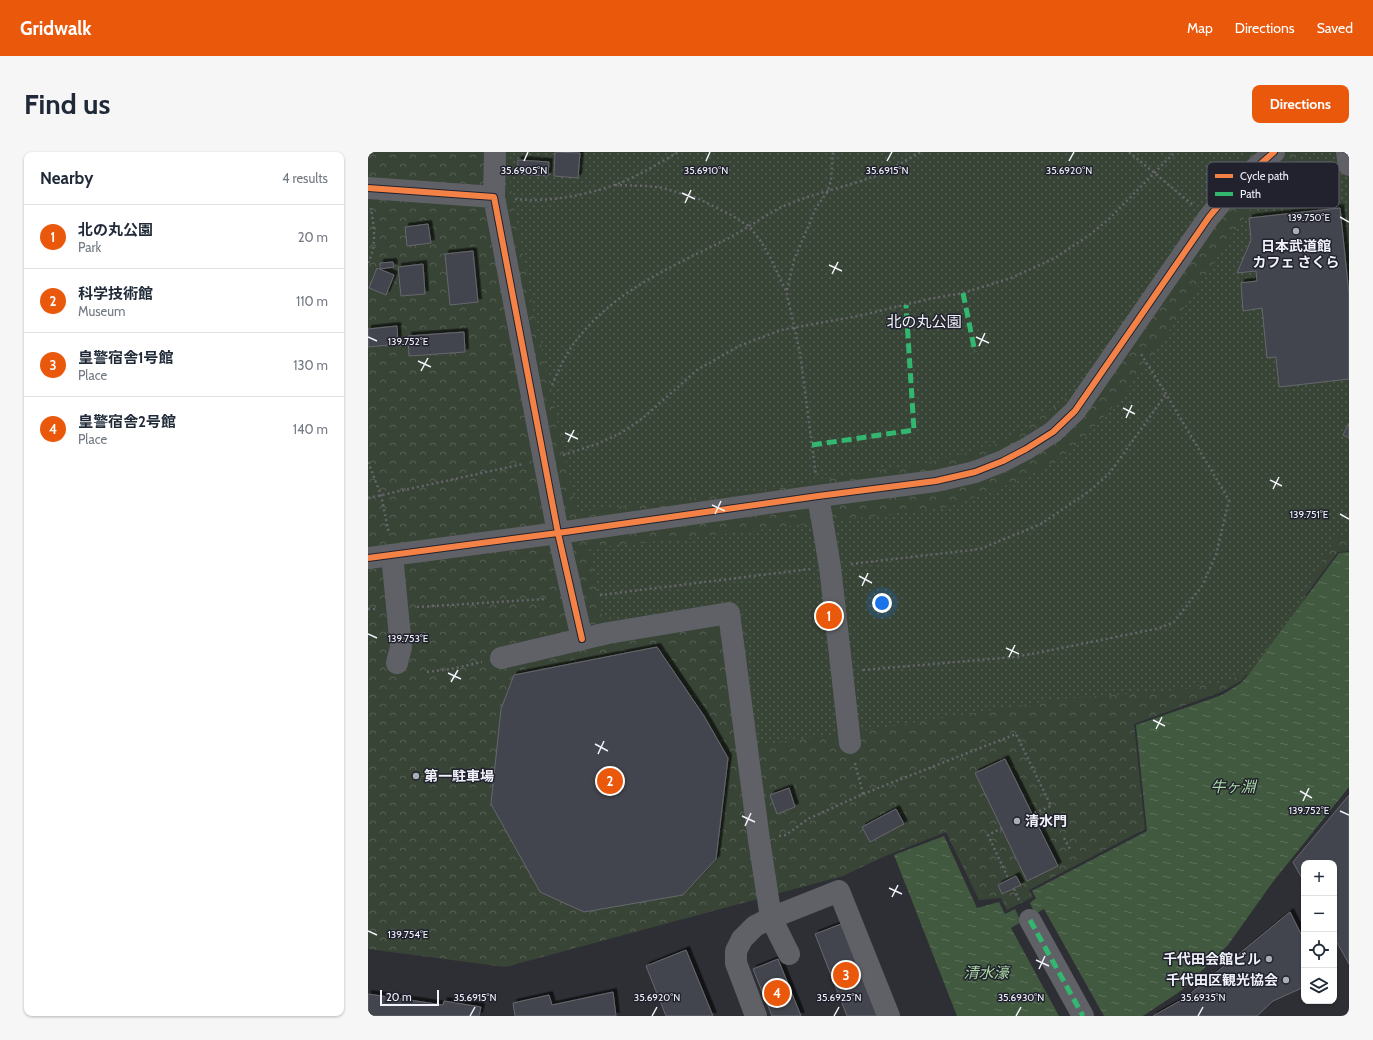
<!DOCTYPE html>
<html lang="en">
<head>
<meta charset="utf-8">
<style>
  :root { --surface:#fff; --page:#f6f6f7; --text:#1f2937; --muted:#747a83; --line:#e0e1e3; --accent:#ea580c }
  body { margin:0; font-family:Cabin,"Noto Sans JP",sans-serif; background:var(--page); color:var(--text) }
  .controls { position:absolute; right:12px; bottom:12px; display:grid; overflow:hidden; border-radius:8px; box-shadow:0 1px 3px #0004 }
  .controls button { width:36px; height:36px; display:grid; place-items:center; padding:0; border:0; border-bottom:1px solid var(--line); background:var(--surface); color:var(--text); font:20px sans-serif }
  .scale { position:absolute; left:12px; bottom:10px; width:59px; box-sizing:border-box; padding-left:4px; border:2px solid #f1f2fa; border-top:0; font-size:11px; line-height:14px; white-space:nowrap; color:#f1f2fa; -webkit-text-stroke:3px #21222e; paint-order:stroke }
  .you { position:absolute; left:514px; top:451px; width:14px; height:14px; margin:-10px; border:3px solid #fff; border-radius:50%; background:#1a73e8; box-shadow:0 0 0 6px #1a73e833 }
  .badge { display:grid; place-items:center; width:26px; height:26px; border-radius:50%; background:var(--accent); color:#fff; font-size:13px; font-weight:700 }
  .pin { position:absolute; translate:-50% -50%; border:2px solid #fff; box-shadow:0 1px 4px #0006 }
  .list { margin:0; padding:0; list-style:none }
  h2 { display:flex; justify-content:space-between; align-items:center; height:52px; margin:0; padding:0 16px; font-size:17px }
  h2 small { font-size:13px; font-weight:400; color:var(--muted) }
  .list li { display:grid; grid-template-columns:26px 1fr auto; gap:12px; align-items:center; box-sizing:border-box; height:64px; padding:0 16px; border-top:1px solid var(--line) }
  .list b { display:block; font-size:15px; white-space:nowrap }
  .list p { margin:0; font-size:13px; white-space:nowrap; color:var(--muted) }
  .list em { font-size:13px; font-style:normal; color:var(--muted) }
  .icon { flex:none; width:22px; height:22px; fill:none; stroke:currentColor; stroke-width:2; stroke-linecap:round; stroke-linejoin:round }
  .map { position:relative; flex:none; width:981px; height:864px; overflow:hidden; border-radius:8px }
  header { display:flex; align-items:center; gap:24px; box-sizing:border-box; height:56px; padding:0 20px; background:var(--accent); color:#fff }
  header strong { font-size:19px }
  nav { display:flex; gap:22px; margin-inline-start:auto; font-size:14px }
  .intro { display:flex; align-items:center; justify-content:space-between; box-sizing:border-box; height:96px; padding:0 24px }
  h1 { margin:0; font-size:28px }
  .button { padding:10px 18px; border-radius:8px; background:var(--accent); color:#fff; font-size:14px; font-weight:700 }
  main { display:flex; gap:24px; padding:0 24px }
  aside { flex:1; background:var(--surface); border-radius:8px; box-shadow:0 1px 3px #0004 }
  .map>svg:first-child { display:block }
  .forest { fill:url(#forest-crowns) }
  .garden { fill:url(#garden-dots) }
  .water { fill:url(#water-ripples) }
  .building { fill:#43444d; stroke:#67676d; filter:url(#shadow) }
  .lines { fill:none; stroke-linecap:round; stroke-linejoin:round }
  .path { stroke:#65656b; stroke-width:2.5; stroke-dasharray:2 3; stroke-linecap:butt }
  .minor { stroke:#606166; stroke-width:22 }
  .quiet { stroke:#33b770; stroke-width:5; stroke-dasharray:10 5; stroke-linecap:butt }
  .cycleway-casing { stroke:#21222e; stroke-width:8 }
  .cycleway { stroke:#f48246; stroke-width:6 }
  .ticks { fill:none; stroke:#f1f2fa; stroke-width:1.5 }
  .poi-dot { fill:#adaeb5; stroke:#21222e; stroke-width:1.5 }
  .labels { text-anchor:middle; dominant-baseline:central; stroke-width:3; stroke-linejoin:round; paint-order:stroke }
  .poi-label { font-size:14px; font-weight:bold; fill:#f1f2fa; stroke:#21222e; text-anchor:start }
  .neighbourhood-label { font-size:15px; fill:#f1f2fa; stroke:#21222e }
  .water-label { font-size:15px; font-style:italic; fill:#addba6; stroke:#21222e }
  .key { fill:#21222e; stroke:#5f606b; stroke-width:1 }
  .key-label { font-size:11px; fill:#f1f2fa }
  .ticks-label { font-size:10px; text-anchor:middle; fill:#f1f2fa; stroke:#21222e; stroke-width:3; stroke-linejoin:round; paint-order:stroke }
</style>
</head>
<body>
<header>
<strong>Gridwalk</strong>
<nav><a>Map</a><a>Directions</a><a>Saved</a></nav>
</header>
<div class="intro"><h1>Find us</h1><a class="button">Directions</a></div>
<main>
<aside>
<h2>Nearby<small>4 results</small></h2>
<ul class="list">
<li><span class="badge">1</span><div><b>北の丸公園</b><p>Park</p></div><em>20 m</em></li>
<li><span class="badge">2</span><div><b>科学技術館</b><p>Museum</p></div><em>110 m</em></li>
<li><span class="badge">3</span><div><b>皇警宿舎1号館</b><p>Place</p></div><em>130 m</em></li>
<li><span class="badge">4</span><div><b>皇警宿舎2号館</b><p>Place</p></div><em>140 m</em></li>
</ul>
</aside>
<div class="map">
<svg width="981" height="864" viewBox="0 0 981 864">
  <defs>
    <pattern id="forest-crowns" width="20" height="18" patternUnits="userSpaceOnUse"><rect width="20" height="18" fill="#384436"/><path d="M2 6a3 3 0 1 1 6 0M12 15a3 3 0 1 1 6 0" fill="none" stroke="#555f54"/></pattern>
    <pattern id="garden-dots" width="8" height="8" patternUnits="userSpaceOnUse"><rect width="8" height="8" fill="#384436"/><path d="M2 2h.1M6 6h.1" fill="none" stroke="#555f54" stroke-width="1.8" stroke-linecap="round"/></pattern>
    <pattern id="water-ripples" width="26" height="14" patternUnits="userSpaceOnUse"><rect width="26" height="14" fill="#41593e"/><path d="M2 4q2-2 4 0t4 0M15 11q2-2 4 0t4 0" fill="none" stroke="#5d715b"/></pattern>
    <filter id="shadow"><feDropShadow dx="3.5" dy="-3.5" stdDeviation="0" flood-color="#0009"/></filter>
  </defs>
  <rect width="100%" height="100%" fill="#2e2f35"/>
  <!-- forest -->
  <path class="forest" d="M0 0H981V399L970 400 939 441 924 476 881 522 877 524 873 529 853 540 766 572 777 677 661 738 665 745 639 758 633 746 611 748 578 680 515 705 475 724 137 815 0 797Z"/>
  <!-- garden -->
  <path class="garden" d="M142 0H881L855 26 808 92 765 159 716 227 696 248 652 280 626 293 555 312 489 322 416 335 209 360 165 156 142 31Z
    M939 0H978L981 32V382L968 386 956 405 903 507 860 529 800 539 692 547 506 577 388 593 374 454 235 469 221 396 322 386 573 356C617 343 660 328 697 302 710 293 721 280 732 269 777 221 812 162 848 107 873 70 901 26 939 0Z"/>
  <!-- water -->
  <path class="water" d="M981 400V635L904 731 860 793 814 838 775 864H736L676 757 667 762 662 751 668 746 664 739 779 679 768 573 854 543 873 531 881 522 971 401Z
    M576 684 609 756 631 750 637 762 647 757 653 770 643 776 691 864H589L526 703Z"/>
  <!-- building -->
  <path class="building" d="M187 0 212 1 210 26 186 24Z
    M150 8 181 10 180 24 149 22Z
    M972 56 981 142V227L911 235 908 205 899 206 894 156 875 159 873 131 889 129 888 119 869 121 883 88 881 66Z
    M60 72 63 91 39 94 37 75Z
    M105 99 110 150 82 153 77 102Z
    M25 110 26 115 12 117V111Z
    M55 112 57 142 33 144 30 115Z
    M9 116 26 123 18 143 1 136Z
    M29 174 30 192 0 195V177Z
    M96 180 97 200 41 204 40 184Z
    M981 271V286L975 283Z
    M289 495 336 564 360 606 348 707 315 743 216 760 172 740 123 652 133 557 146 523Z
    M637 607 690 714 659 729 607 621Z
    M421 636 427 655 409 662 402 643Z
    M981 643V812L966 785V711H936V730L925 710Z
    M528 657 536 672 502 690 494 675Z
    M648 724 653 733 634 742 630 733Z
    M922 760 936 788V835L905 849 889 864H785L817 846Z
    M473 772 509 864H479L447 782Z
    M318 798 345 864H298L278 814Z
    M410 807 433 864H404L385 817Z
    M245 840 248 864H147L145 851 181 843 184 853Z
    M0 842 75 853 76 849 113 855 111 864H0Z"/>
  <g class="lines">
    <!-- path -->
    <path class="path" d="M761 0 825 53
      M247 33 279 34 295 36 329 46 363 63 382 75 392 88 402 105 418 139 423 160 432 201 448 324
      M147 47C182 51 227 42 259 28 277 20 294 9 311 0
      M0 111C9 94 6 75 3 56
      M419 138 426 108 448 56 460 39 463 28 465 0
      M184 233C191 218 197 203 207 190 245 139 305 114 361 86 380 76 398 62 418 53 447 41 478 35 507 24 523 18 538 8 553 0
      M195 303 229 292 253 281 275 266 329 218 371 194 413 178 490 164 561 147 595 141 643 126 687 106 720 84 740 68 807 0
      M0 310 13 343 21 382
      M0 346 155 312
      M483 412 612 397 673 372 720 340 741 322 798 242
      M232 443 442 417
      M49 455 178 447
      M0 457H8
      M495 518 646 505 669 501 792 476 806 470 834 434 848 403 861 348 798 242 773 202
      M59 520 83 517 114 510
      M487 611 495 642
      M634 676 620 683 641 728
      M411 684 418 683 440 667 495 642 648 582 683 654 664 662
      M696 686 702 697
      M646 737 652 750"/>
    <!-- minor -->
    <path class="minor" d="M979 0 981 13
      M0 36 126 45 190 381 214 487
      M126 45 127 0
      M450 344 462 415 482 591
      M24 403 33 495 29 511
      M0 406 190 381 450 344 568 329 607 320 635 309 658 297 685 280 707 259 841 65 865 36 906 0
      M133 506 240 481 361 461 391 688 403 766 421 802
      M662 768 715 864
      M388 864 368 811V799L374 787 387 774 403 766 471 739 521 864"/>
    <!-- quiet -->
    <path class="quiet" d="M595 141 607 200
      M444 293 546 278 538 153
      M662 768 715 864"/>
    <!-- cycleway casing -->
    <g class="cycleway-casing">
      <path id="cycleway" d="M0 36 126 45 190 381 214 487
        M0 406 190 381 450 344 568 329 607 320 635 309 658 297 685 280 707 259 841 65 865 36 906 0"/>
    </g>
    <!-- cycleway -->
    <use href="#cycleway" class="cycleway"/>
  </g>
  <!-- ticks -->
  <path class="ticks" d="M156 9 160 0M338 9 342 0M519 9 524 0M701 9 706 0M314 41 327 47M317 51 323 38M972 65 981 70M461 113 474 119M464 122 470 110M0 185 9 189M608 185 621 191M611 194 617 181M50 209 63 215M53 219 60 206M755 256 767 262M758 266 764 253M197 281 210 287M200 290 206 278M902 328 914 334M905 337 911 325M344 353 357 359M347 362 353 349M972 362 981 367M491 424 504 431M494 434 500 421M0 482 9 486M638 496 651 502M641 505 647 493M80 521 93 527M83 530 90 518M785 568 797 574M788 577 794 565M227 592 240 599M230 602 236 589M932 639 944 646M935 649 941 636M972 659 981 663M374 664 387 670M377 674 383 661M521 736 534 742M524 745 530 733M0 779 9 783M668 808 681 814M671 817 677 804M102 864 107 855M284 864 289 855M466 864 471 855M648 864 653 855M830 864 835 855"/>
  <!-- markers -->
  <g class="poi-dot">
    <circle cx="928" cy="79" r="4"/>
    <circle cx="48" cy="624" r="4"/>
    <circle cx="649" cy="669" r="4"/>
    <circle cx="901" cy="807" r="4"/>
    <circle cx="918" cy="828" r="4"/>
  </g>
  <g class="labels">
    <!-- poi labels -->
    <g class="poi-label">
      <text x="928" y="94" text-anchor="middle">日本武道館<tspan x="928" dy="16">カフェ さくら</tspan></text>
      <text x="56" y="624">第一駐車場</text>
      <text x="657" y="669">清水門</text>
      <text x="893" y="807" text-anchor="end">千代田会館ビル</text>
      <text x="910" y="828" text-anchor="end">千代田区観光協会</text>
    </g>
    <!-- neighbourhood labels -->
    <g class="neighbourhood-label">
      <text x="556" y="170">北の丸公園</text>
    </g>
    <!-- water labels -->
    <g class="water-label">
      <text x="865" y="635">牛ヶ淵</text>
      <text x="618" y="821">清水濠</text>
    </g>
  </g>
  <!-- legend -->
  <rect x="839" y="10" width="132" height="46" rx="6" class="key"/>
  <rect x="847" y="22" width="18" height="4" fill="#f48246"/>
  <rect x="847" y="40" width="18" height="4" fill="#33b770"/>
  <g class="key-label">
    <text x="872" y="28">Cycle path</text>
    <text x="872" y="46">Path</text>
  </g>
  <g class="ticks-label">
    <text x="156" y="22">35.6905°N</text>
    <text x="338" y="22">35.6910°N</text>
    <text x="519" y="22">35.6915°N</text>
    <text x="701" y="22">35.6920°N</text>
    <text x="941" y="69">139.750°E</text>
    <text x="40" y="193">139.752°E</text>
    <text x="941" y="366">139.751°E</text>
    <text x="40" y="490">139.753°E</text>
    <text x="941" y="662">139.752°E</text>
    <text x="40" y="786">139.754°E</text>
    <text x="107" y="849">35.6915°N</text>
    <text x="289" y="849">35.6920°N</text>
    <text x="471" y="849">35.6925°N</text>
    <text x="653" y="849">35.6930°N</text>
    <text x="835" y="849">35.6935°N</text>
  </g>
</svg>
<div class="controls">
<button>+</button>
<button>−</button>
<button><svg class="icon" aria-label="locate" viewBox="0 0 24 24"><circle cx="12" cy="12" r="6"/><path d="M12 2v4M12 18v4M2 12h4M18 12h4"/></svg></button>
<button><svg class="icon" aria-label="layers" viewBox="0 0 24 24"><path d="M12 4l9 5-9 5-9-5zM3 14l9 5 9-5"/></svg></button>
</div>
<div class="scale">20 m</div>
<div class="you"></div>
<div class="pin badge" style="left:461px;top:464px">1</div>
<div class="pin badge" style="left:242px;top:629px">2</div>
<div class="pin badge" style="left:478px;top:823px">3</div>
<div class="pin badge" style="left:409px;top:841px">4</div>
</div>
</main>
</body>
</html>
